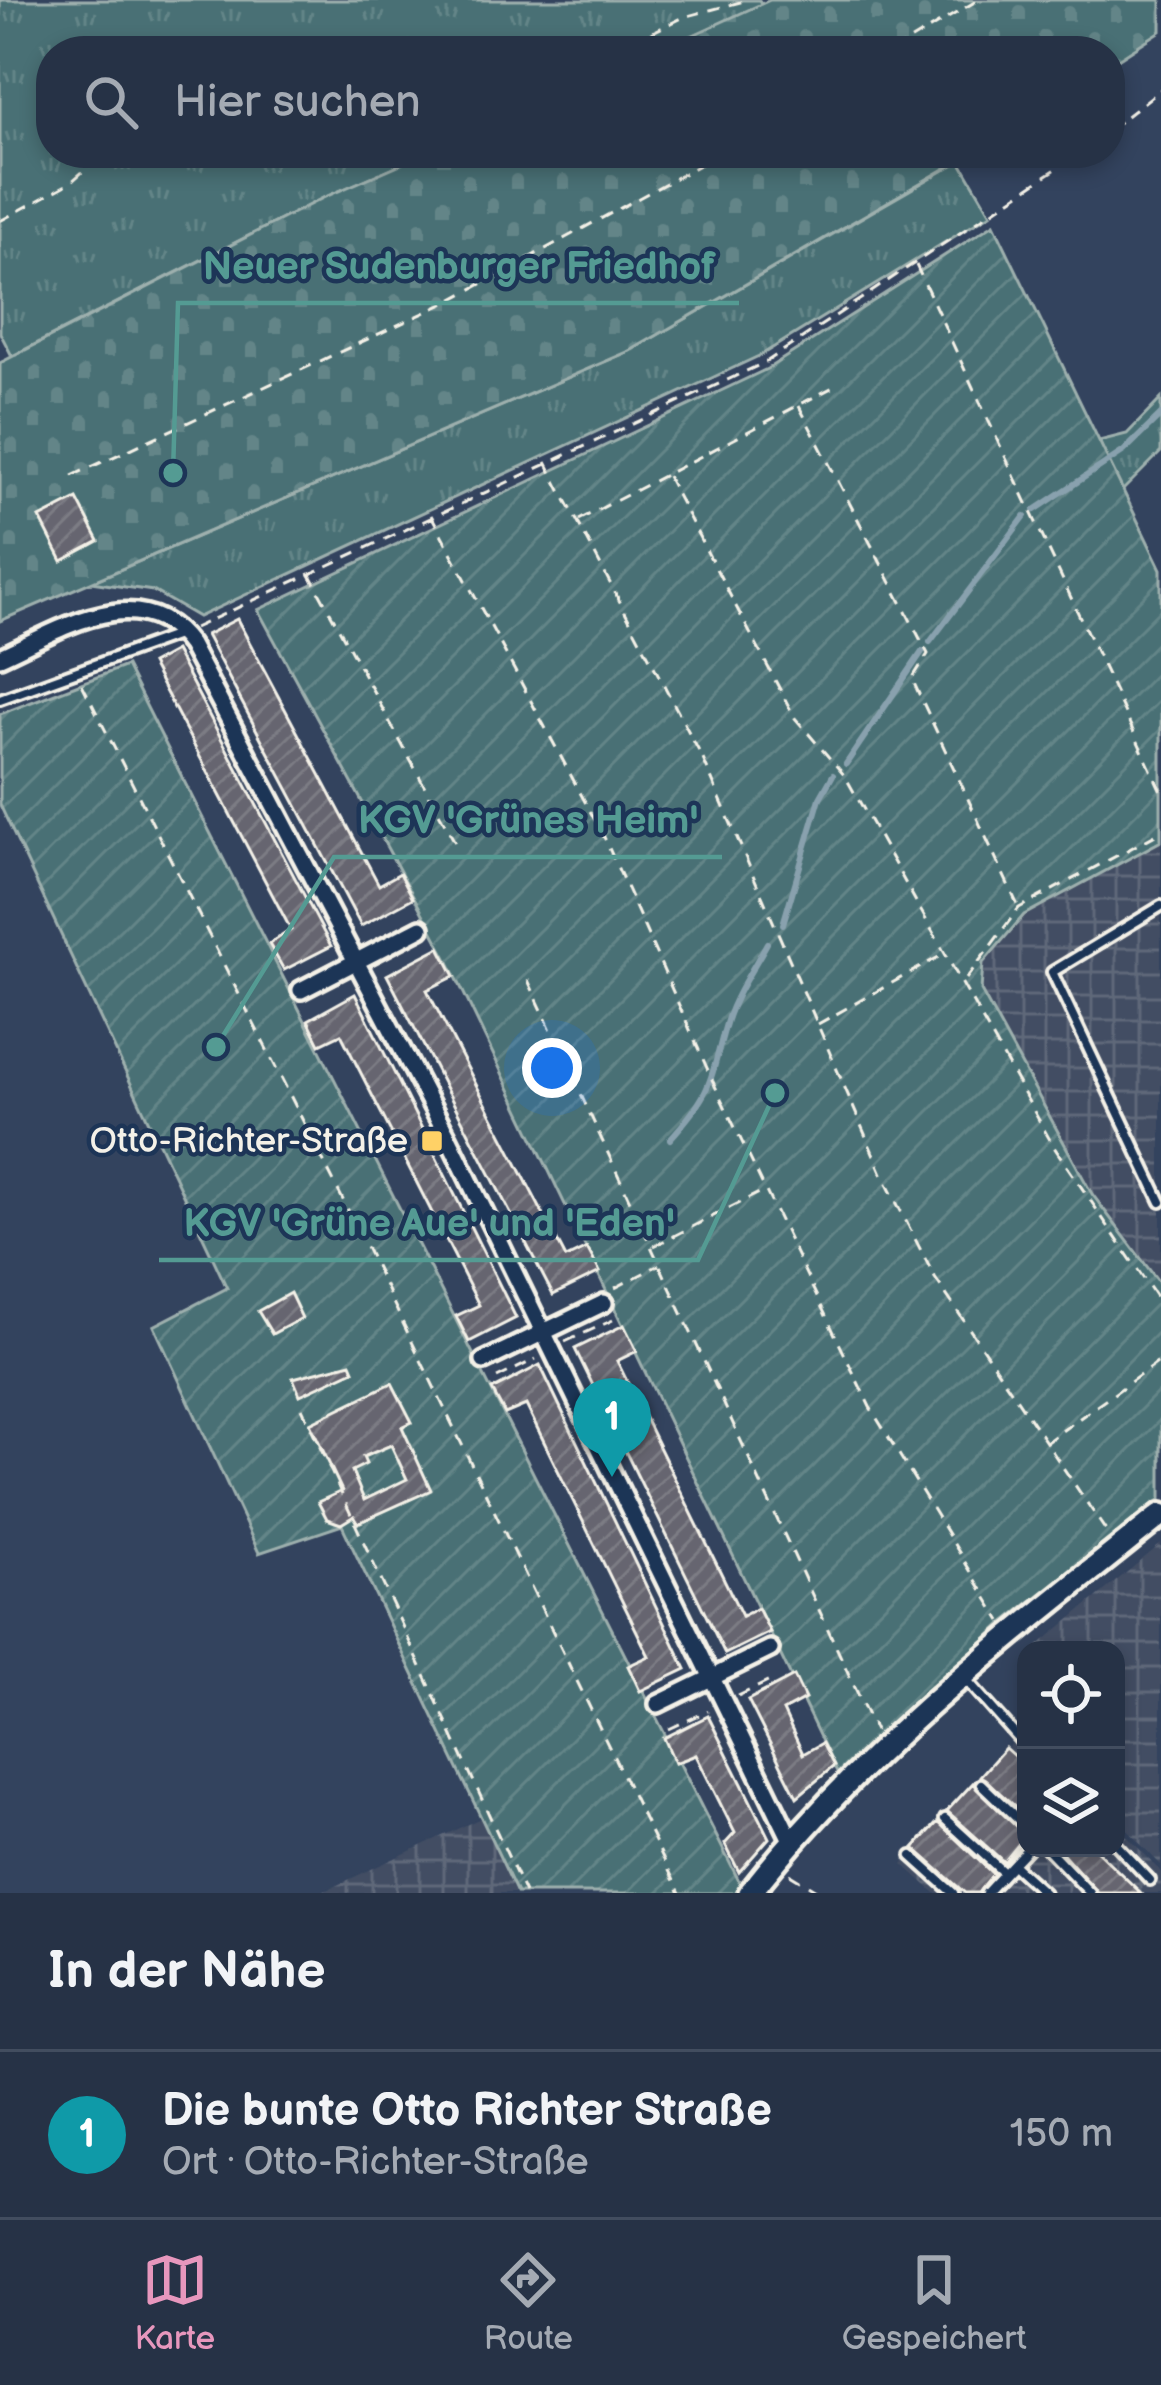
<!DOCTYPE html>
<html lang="de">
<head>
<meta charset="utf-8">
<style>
  :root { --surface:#263246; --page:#323e51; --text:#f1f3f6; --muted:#a4aab3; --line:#424d5f; --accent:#e797bd }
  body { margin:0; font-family:"Balsamiq Sans",sans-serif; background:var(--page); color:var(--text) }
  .controls { position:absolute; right:36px; bottom:36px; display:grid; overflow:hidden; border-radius:24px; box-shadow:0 6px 18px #0003 }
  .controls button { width:108px; height:108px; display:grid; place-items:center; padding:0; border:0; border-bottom:3px solid var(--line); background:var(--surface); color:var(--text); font:60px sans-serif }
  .you { position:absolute; left:552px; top:1068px; width:42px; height:42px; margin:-30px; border:9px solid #fff; border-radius:50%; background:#1a73e8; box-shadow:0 0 0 18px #1a73e833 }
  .badge { display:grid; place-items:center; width:78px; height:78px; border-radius:50%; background:var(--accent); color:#fff; font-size:39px; font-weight:700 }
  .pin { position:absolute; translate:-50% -99px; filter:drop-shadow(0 3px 6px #0008) }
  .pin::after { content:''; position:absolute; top:63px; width:42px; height:36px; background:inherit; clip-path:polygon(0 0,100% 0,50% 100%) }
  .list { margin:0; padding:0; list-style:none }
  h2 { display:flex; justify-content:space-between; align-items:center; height:156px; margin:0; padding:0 48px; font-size:51px }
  h2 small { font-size:39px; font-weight:400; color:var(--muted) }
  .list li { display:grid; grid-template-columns:78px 1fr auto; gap:36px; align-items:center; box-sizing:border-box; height:168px; padding:0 48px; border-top:3px solid var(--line) }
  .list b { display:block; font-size:45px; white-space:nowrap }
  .list p { margin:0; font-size:39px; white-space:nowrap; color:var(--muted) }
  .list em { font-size:39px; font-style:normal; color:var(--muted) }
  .icon { flex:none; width:66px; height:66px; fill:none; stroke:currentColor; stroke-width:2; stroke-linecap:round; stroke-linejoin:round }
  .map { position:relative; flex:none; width:1161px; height:1893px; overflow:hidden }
  .search { position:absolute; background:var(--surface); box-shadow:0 6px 18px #0003; left:36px; right:36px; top:36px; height:132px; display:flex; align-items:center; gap:30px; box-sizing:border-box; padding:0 42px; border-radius:48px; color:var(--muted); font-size:45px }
  .sheet { height:324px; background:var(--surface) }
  nav { display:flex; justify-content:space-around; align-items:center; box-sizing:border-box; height:168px; border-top:3px solid var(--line); background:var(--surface); font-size:33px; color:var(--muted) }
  nav a { display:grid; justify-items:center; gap:6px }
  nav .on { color:var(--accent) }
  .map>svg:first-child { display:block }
  .industrial { fill:url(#industrial-grid) }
  .grass { fill:url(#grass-tufts); stroke:#9eb0ae; stroke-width:3 }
  .cemetery { fill:url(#cemetery-stones); stroke:#9eb0ae; stroke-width:3 }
  .garden { fill:url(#garden-furrows); stroke:#9eb0ae; stroke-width:3 }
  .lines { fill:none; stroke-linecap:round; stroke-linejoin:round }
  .stream { stroke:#89a1ae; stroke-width:6 }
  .building { fill:url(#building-hatch); stroke:#f4f1e8; stroke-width:3; fill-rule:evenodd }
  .service-casing { stroke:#f4f1e8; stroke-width:16 }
  .minor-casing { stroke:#f4f1e8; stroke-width:24 }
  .secondary-casing { stroke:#f4f1e8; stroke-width:30 }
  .path { stroke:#f4f1e8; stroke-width:3; stroke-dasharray:12 9; stroke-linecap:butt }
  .service { stroke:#1d3557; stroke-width:8 }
  .minor { stroke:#1d3557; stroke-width:15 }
  .secondary { stroke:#1d3557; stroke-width:21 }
  .poi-dot { fill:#ffd166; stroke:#1d3557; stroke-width:4.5 }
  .labels { text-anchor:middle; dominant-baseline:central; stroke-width:9; stroke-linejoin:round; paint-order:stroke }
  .poi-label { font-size:36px; fill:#f4f1e8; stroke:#1d3557; text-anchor:end }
  .leader { fill:none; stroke:#549b93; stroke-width:4.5 }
  .callout-dot { fill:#549b93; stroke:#1d3557; stroke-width:4.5 }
  .callout-label { font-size:39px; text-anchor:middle; font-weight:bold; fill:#549b93; stroke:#1d3557; stroke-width:9; stroke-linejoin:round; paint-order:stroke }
</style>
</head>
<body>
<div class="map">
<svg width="1161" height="1893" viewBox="0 0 1161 1893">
  <defs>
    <pattern id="industrial-grid" width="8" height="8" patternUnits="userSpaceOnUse" patternTransform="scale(3)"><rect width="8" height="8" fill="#424d63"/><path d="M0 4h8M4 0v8" fill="none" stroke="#5e6779"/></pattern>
    <pattern id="grass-tufts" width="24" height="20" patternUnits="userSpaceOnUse" patternTransform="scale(3)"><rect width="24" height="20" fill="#497074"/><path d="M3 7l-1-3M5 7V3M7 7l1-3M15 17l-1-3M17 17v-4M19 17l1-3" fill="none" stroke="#648588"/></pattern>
    <pattern id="cemetery-stones" width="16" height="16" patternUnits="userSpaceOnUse" patternTransform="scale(3)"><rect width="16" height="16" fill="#497074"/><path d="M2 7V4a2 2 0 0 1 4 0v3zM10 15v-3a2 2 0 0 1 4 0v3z" fill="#648588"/></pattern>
    <pattern id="garden-furrows" width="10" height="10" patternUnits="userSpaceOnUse" patternTransform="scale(3)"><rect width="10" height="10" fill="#497074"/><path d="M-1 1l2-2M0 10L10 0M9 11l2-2" fill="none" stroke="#648588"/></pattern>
    <pattern id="building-hatch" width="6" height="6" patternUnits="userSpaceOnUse" patternTransform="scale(3)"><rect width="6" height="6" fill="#666570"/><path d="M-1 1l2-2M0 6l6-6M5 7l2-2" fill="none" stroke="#7c7c84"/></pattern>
  </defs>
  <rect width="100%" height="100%" fill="#33435e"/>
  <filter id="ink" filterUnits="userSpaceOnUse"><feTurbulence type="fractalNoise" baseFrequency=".00833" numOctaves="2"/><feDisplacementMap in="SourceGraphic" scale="24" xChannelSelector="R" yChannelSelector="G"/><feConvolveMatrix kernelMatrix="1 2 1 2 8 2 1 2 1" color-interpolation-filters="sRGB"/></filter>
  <g filter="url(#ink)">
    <!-- industrial -->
    <path class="industrial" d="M1161 841V1285L1092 1194 981 992 983 963 1024 915Z
      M1161 1544V1865L1116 1819V1650H1033Z
      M1023 1731 1026 1848H1116V1825L1161 1871V1893H935L903 1864Z
      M483 1817 517 1893H320Z"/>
    <!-- grass -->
    <path class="grass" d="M0 0H759L762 5 658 51H51V153H426L323 198 12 356 0 333Z
      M960 161 991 214 761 355 198 617 153 591 91 582 630 351Z
      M1161 399V452L1121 492 1099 441 1127 434Z"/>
    <!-- cemetery -->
    <path class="cemetery" d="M770 0H1161V31L1110 64V51H658Z
      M426 153H972L630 351 0 621V363L323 198Z"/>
    <!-- garden -->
    <path class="garden" d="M994 224 1161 569V841L1024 915 983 963 981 991 1092 1194 1161 1285V1499L1002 1624 838 1775 447 958 258 610 767 369Z
      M126 666 742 1887 738 1893H517L342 1525 259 1553 154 1326 227 1288 0 805V714Z"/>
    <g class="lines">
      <!-- stream -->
      <path class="stream" d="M1035 510 1124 451 1161 415
        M930 642 1025 516
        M846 764 922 652
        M783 924 820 798 833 775
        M670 1139C716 1088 709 1081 727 1020 735 994 754 967 767 943"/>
    </g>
    <!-- building -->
    <path class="building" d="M77 499 99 541 62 561 40 518Z
      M237 619 379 885 400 873 413 898 361 926 206 635Z
      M175 651 331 946 284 970 269 944 291 930 151 664Z
      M440 947 455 976 427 990 566 1258 587 1248 600 1272 553 1295 387 975Z
      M355 994 516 1318 469 1342 456 1316 479 1305 341 1034 320 1044 308 1020Z
      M290 1293 302 1318 272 1334 258 1311Z
      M624 1325 637 1351 617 1361 742 1616 758 1608 770 1632 725 1654 575 1349Z
      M351 1363 354 1370 300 1395 293 1378Z
      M540 1365 686 1669 640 1691 628 1666 649 1656 526 1405 505 1414 492 1390Z
      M392 1383 412 1422 402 1427 431 1490 358 1523 354 1516 341 1524 327 1519 318 1502 342 1491 310 1423ZM391 1445 407 1479 364 1500 352 1471 366 1464 363 1457Z
      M794 1676 805 1699 783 1711 803 1754 822 1743 834 1766 797 1797 748 1700Z
      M708 1716 769 1838 739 1872 725 1844 735 1833 696 1755 675 1763 664 1738Z
      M1005 1748 1026 1767V1816L980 1776Z
      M973 1783 1026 1835 1004 1862 947 1811Z
      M938 1822 993 1874 978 1893H965L914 1848Z
      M1058 1848H1094L1141 1893H1098Z"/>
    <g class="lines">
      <!-- service casing -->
      <g class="service-casing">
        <path id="service" d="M0 699 180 634
          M1161 906 1052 972 1161 1202
          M965 1678 1026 1747
          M981 1784 1026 1827
          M945 1819 1004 1873
          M1116 1844 1150 1880
          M1047 1848 1090 1893
          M912 1856 953 1893
          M1013 1865 1044 1893
          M986 1893 1028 1848"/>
      </g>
      <!-- minor casing -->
      <g class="minor-casing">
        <path id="minor" d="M0 657C58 631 140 576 190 645L448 1137 792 1842
          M301 990 421 928
          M484 1361 604 1303
          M658 1704 770 1649"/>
      </g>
      <!-- secondary casing -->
      <g class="secondary-casing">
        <path id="secondary" d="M750 1893C865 1746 1017 1630 1161 1515"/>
      </g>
      <!-- path -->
      <path class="path" d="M613 51 684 17 748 0
        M893 51 978 0
        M1110 129 1161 89
        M219 153 235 162 297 153
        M0 221 70 183 104 153
        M916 265 1161 791
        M799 406 928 654 912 679 1019 908
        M546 462 703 759 883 1176 935 1278 1106 1531
        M72 476 452 300 721 153
        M667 476 795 718 845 776 1054 1147 1161 1304
        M431 515 604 837 715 1086 870 1407 1001 1621
        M579 520 837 385
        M309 573 457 846
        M194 628 766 362 1080 153
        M82 684 346 1206 680 1893
        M966 979 1019 908 1161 832
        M528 980 875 1731
        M818 1024 946 953
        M654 1246 763 1191
        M615 1288 659 1265
        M565 1342 613 1320
        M497 1378 536 1359
        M302 1408 525 1893
        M1045 1443 1161 1360
        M738 1696 774 1679
        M669 1729 708 1711
        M790 1874 821 1893"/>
      <!-- service -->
      <use href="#service" class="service"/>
      <!-- minor -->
      <use href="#minor" class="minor"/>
      <!-- secondary -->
      <use href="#secondary" class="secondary"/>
    </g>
  </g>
  <!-- markers -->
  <rect class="poi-dot" x="420" y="1129" width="24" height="24" rx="6"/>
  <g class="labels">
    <!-- poi labels -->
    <g class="poi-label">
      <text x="408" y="1141">Otto-Richter-Straße</text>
    </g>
  </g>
  <!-- callouts -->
  <path class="leader" d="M173 473L178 303H739M216 1047L334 857H722M775 1093L698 1260H159"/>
  <g class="callout-dot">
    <circle cx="173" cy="473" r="12"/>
    <circle cx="216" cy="1047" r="12"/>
    <circle cx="775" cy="1093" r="12"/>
  </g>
  <g class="callout-label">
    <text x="459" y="279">Neuer Sudenburger Friedhof</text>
    <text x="528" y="833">KGV 'Grünes Heim'</text>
    <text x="429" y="1236">KGV 'Grüne Aue' und 'Eden'</text>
  </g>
</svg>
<div class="controls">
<button><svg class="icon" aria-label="locate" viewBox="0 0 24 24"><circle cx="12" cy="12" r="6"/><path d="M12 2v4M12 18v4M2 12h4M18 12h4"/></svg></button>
<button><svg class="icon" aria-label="layers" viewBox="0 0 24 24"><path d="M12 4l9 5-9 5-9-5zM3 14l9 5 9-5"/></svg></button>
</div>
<div class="you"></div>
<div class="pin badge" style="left:612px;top:1477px;background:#0f9aa8">1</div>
<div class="search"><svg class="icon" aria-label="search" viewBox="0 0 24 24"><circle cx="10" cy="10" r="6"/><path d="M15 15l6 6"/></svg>Hier suchen</div>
</div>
<section class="sheet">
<h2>In der Nähe<small></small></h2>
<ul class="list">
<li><span class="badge" style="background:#0f9aa8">1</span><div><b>Die bunte Otto Richter Straße</b><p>Ort · Otto-Richter-Straße</p></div><em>150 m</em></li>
</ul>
</section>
<nav>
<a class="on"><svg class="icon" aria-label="map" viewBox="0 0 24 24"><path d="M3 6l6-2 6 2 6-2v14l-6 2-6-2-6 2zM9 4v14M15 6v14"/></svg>Karte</a>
<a><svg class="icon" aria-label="directions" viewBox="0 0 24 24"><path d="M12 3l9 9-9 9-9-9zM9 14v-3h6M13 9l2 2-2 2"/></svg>Route</a>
<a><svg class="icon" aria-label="saved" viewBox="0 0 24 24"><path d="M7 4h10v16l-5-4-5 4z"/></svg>Gespeichert</a>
</nav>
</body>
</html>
